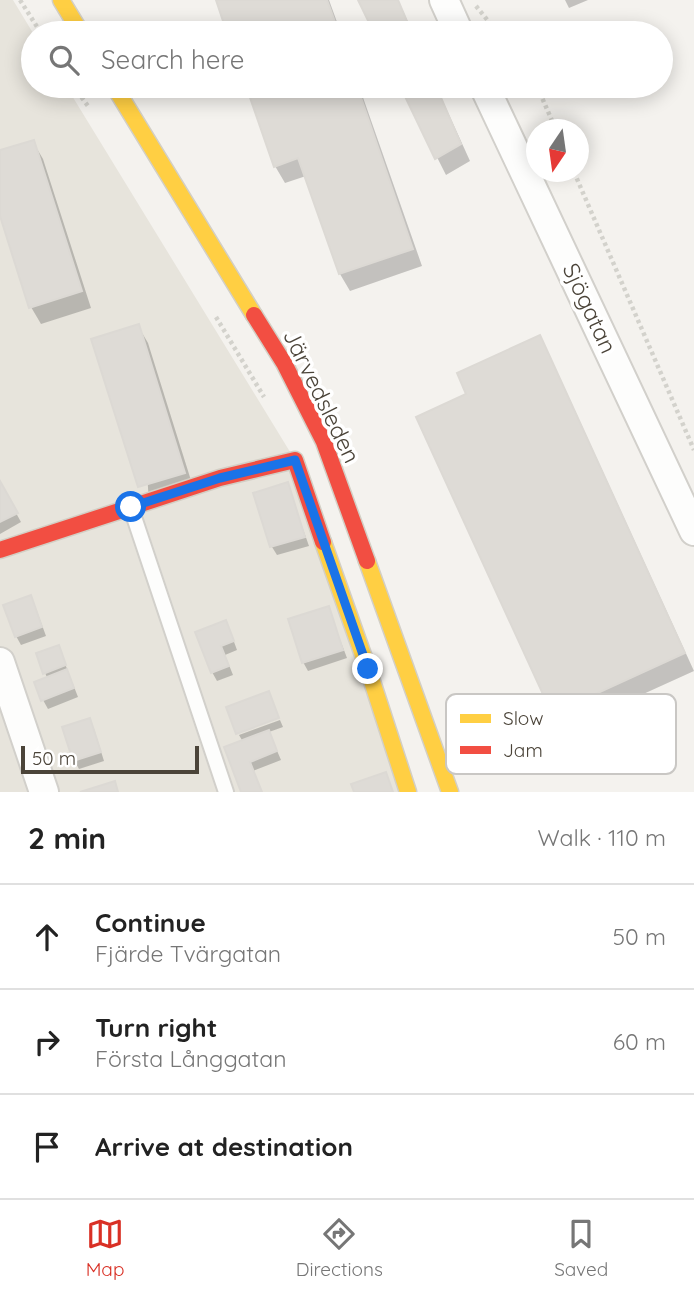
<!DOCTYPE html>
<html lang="en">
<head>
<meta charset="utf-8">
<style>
  :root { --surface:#fff; --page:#f6f6f6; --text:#222; --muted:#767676; --line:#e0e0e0; --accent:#d93025 }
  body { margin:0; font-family:Quicksand,sans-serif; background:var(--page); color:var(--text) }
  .compass { position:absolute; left:526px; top:119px; width:63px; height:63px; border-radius:50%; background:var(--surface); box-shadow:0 4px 18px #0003; rotate:193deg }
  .scale { position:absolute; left:21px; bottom:18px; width:178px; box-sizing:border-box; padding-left:7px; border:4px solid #4b4439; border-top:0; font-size:19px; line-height:24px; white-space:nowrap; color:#4b4439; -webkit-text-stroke:5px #fff; paint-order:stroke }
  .stop { position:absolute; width:21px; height:21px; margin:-16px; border:5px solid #1a73e8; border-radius:50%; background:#fff }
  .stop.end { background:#1a73e8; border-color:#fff; box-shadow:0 2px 7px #0008 }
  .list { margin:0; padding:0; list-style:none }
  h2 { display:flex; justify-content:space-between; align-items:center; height:91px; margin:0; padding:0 28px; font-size:30px }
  h2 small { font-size:23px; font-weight:400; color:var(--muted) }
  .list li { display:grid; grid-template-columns:46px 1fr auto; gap:21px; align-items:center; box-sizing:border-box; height:105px; padding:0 28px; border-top:2px solid var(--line) }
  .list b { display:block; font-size:26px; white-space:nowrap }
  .list p { margin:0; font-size:23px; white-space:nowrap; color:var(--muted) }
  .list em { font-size:23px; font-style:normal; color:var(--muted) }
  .icon { flex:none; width:38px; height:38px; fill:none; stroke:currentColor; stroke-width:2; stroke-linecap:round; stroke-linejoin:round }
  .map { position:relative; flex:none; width:694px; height:792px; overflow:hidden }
  .search { position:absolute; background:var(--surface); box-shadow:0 4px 18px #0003; left:21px; right:21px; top:21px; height:77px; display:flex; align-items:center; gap:18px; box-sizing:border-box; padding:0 24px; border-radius:38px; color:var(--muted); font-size:26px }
  .sheet { height:406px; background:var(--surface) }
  nav { display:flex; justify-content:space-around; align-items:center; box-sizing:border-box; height:98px; border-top:2px solid var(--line); background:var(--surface); font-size:19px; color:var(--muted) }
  nav a { display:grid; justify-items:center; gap:4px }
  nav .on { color:var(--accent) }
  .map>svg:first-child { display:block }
  .residential { fill:#e7e4dc }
  .shadow { fill:#0003 }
  .building { fill:#dedbd6; stroke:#dcd9d4; stroke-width:2 }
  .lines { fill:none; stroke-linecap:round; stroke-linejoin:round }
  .lane-casing { stroke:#d2d0cb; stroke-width:18 }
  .street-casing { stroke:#d2d0cb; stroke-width:32 }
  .slow-casing { stroke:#d3cfc5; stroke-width:19 }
  .jam-casing { stroke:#d3cfc5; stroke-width:19 }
  .path { stroke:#d3d2cc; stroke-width:4.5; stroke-dasharray:3.5 3.5; stroke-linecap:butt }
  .lane { stroke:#fdfdfc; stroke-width:14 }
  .street { stroke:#fdfdfc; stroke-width:28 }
  .slow { stroke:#ffcf43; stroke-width:16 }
  .jam { stroke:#f24e42; stroke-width:16 }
  .route { stroke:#1a73e8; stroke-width:9 }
  .labels { text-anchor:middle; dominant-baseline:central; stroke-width:7; stroke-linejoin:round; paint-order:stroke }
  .street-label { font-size:23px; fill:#4b4439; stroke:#fff }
  .key { fill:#fff; stroke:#c9c7c4; stroke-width:2 }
  .key-label { font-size:19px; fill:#4b4439 }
</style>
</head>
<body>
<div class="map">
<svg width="694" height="792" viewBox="0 0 694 792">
  <rect width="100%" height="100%" fill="#f4f2ee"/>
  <!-- residential -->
  <path class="residential" d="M0 0H13L33 33V86H66L295 460 408 792H0Z"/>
  <!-- shadow -->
  <path class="shadow" d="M218 0H329L341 33H229Z
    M360 0H398L413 33H376Z
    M565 0H588L569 8Z
    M247 86H359L422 266 350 291 340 274 306 176 285 183 275 166Z
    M401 86H436L470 161 446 175Z
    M33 142 43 159 91 308 41 324 31 307 0 210V152Z
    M138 326 148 343 194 490 149 504Z
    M549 354 694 671 564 730 554 713Z
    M0 484 21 522 0 534Z
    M287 484 309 546 277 555 272 547 255 494Z
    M30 597 35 606 46 636 21 645 16 636Z
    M328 608 347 658 308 671 303 662Z
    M230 631 237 650 225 655 233 675 217 681 212 672 197 633Z
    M60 651 78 697 48 709 43 700 48 679 45 673Z
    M89 720 94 729 104 761 79 769 74 760Z
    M280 720 283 727 269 732 281 760 253 771 262 792H243V742L239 735Z"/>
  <!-- building -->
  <path class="building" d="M216 0H327L339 33H227Z
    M358 0H398L412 33H374Z
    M246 86H357L413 249 339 274 298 158 274 167Z
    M400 86H436L461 144 435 159Z
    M34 140 82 291 29 308 0 216V150Z
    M139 324 185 473 138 487 91 339Z
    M540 335 685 653 552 714 416 417 466 394 457 373Z
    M0 481 18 513 0 522Z
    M288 482 305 537 270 547 253 493Z
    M31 595 42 627 15 637 3 605Z
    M329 606 343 650 302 663 288 619Z
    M226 620 234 641 221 646 229 666 211 673 195 632Z
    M59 645 66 665 43 674 36 653Z
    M67 669 74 688 41 701 34 682Z
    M269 691 279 718 236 734 226 707Z
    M90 718 101 752 73 761 62 727Z
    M269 730 277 751 250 762 262 792H241L224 747Z
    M386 772 393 792H354L351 784Z
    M115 781 118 792H80Z"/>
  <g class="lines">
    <!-- lane casing -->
    <g class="lane-casing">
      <path id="lane" d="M131 508 226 792"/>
    </g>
    <!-- street casing -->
    <g class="street-casing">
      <path id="street" d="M444 0 459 33
        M484 86 694 531
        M0 662 44 792"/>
    </g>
    <!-- slow casing -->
    <g class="slow-casing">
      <path id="slow" d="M61 0 81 33
        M114 86 254 315
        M323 542 368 669 408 792
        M367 561 450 792"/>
    </g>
    <!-- jam casing -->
    <g class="jam-casing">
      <path id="jam" d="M254 315 284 363 324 442 367 561
        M0 550 220 478 295 460 323 542"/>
    </g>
    <!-- path -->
    <path class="path" d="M20 0 41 33
      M476 6 498 33
      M73 86 88 106
      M537 86 556 130
      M574 172 694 450
      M216 317 264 397"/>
    <!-- lane -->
    <use href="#lane" class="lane"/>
    <!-- street -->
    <use href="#street" class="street"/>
    <!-- slow -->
    <use href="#slow" class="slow"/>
    <!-- jam -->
    <use href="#jam" class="jam"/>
  </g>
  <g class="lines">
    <!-- route -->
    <path class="route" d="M131 507 220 478 295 460 368 669"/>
  </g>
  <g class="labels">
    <!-- street labels -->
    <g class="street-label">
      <text transform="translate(590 308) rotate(65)">Sjögatan</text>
      <text transform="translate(322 396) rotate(64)">Järvedsleden</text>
    </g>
  </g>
  <!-- legend -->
  <rect x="446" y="694" width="230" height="80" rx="10" class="key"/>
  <rect x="460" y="714" width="31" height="9" fill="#ffcf43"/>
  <rect x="460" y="746" width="31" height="8" fill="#f24e42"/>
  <g class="key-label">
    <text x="503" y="725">Slow</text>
    <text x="503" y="757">Jam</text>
  </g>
</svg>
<svg class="compass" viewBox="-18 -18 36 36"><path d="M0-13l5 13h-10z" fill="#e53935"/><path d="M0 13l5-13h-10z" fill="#767676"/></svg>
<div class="scale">50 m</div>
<div class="stop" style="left:131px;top:507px"></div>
<div class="stop end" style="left:368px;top:669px"></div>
<div class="search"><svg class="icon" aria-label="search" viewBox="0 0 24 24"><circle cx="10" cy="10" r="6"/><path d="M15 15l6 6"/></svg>Search here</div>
</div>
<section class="sheet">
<h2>2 min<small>Walk · 110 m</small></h2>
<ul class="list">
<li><svg class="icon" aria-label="ahead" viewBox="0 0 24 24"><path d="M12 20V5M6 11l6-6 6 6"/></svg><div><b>Continue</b><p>Fjärde Tvärgatan</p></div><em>50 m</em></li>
<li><svg class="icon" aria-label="right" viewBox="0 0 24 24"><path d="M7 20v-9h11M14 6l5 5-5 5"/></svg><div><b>Turn right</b><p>Första Långgatan</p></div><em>60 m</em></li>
<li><svg class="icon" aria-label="arrive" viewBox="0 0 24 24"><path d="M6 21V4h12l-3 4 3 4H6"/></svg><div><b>Arrive at destination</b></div></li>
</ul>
</section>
<nav>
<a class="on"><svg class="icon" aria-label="map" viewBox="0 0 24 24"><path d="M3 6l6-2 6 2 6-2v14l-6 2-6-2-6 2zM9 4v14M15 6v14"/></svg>Map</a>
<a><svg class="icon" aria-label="directions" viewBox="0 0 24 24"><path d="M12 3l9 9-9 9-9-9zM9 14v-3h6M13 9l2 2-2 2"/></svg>Directions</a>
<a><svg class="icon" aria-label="saved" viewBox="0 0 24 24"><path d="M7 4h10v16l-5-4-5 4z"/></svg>Saved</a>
</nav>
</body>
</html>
